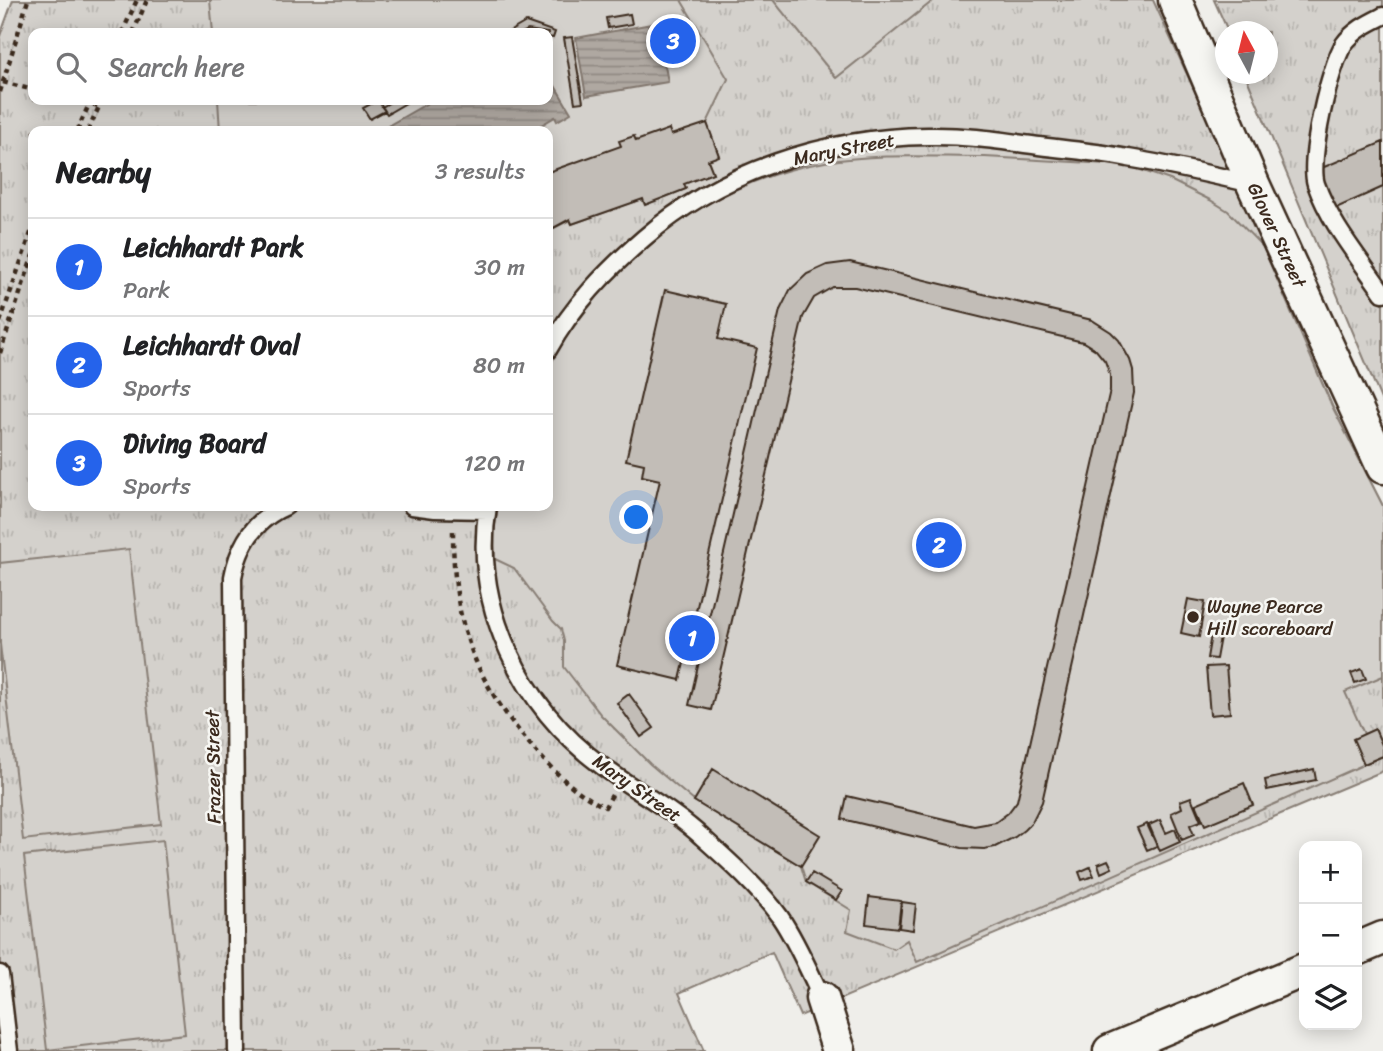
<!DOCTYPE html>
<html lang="en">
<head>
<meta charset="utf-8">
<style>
  :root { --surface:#fff; --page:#f6f6f6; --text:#202124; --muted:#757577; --line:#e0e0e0; --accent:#2563eb }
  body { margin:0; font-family:Sriracha,sans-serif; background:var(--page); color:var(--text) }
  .controls { position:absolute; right:21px; bottom:21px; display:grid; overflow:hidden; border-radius:14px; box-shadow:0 4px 18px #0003 }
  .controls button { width:63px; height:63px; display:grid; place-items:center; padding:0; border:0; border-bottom:2px solid var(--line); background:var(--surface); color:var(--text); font:35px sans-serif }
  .compass { position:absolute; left:1215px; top:21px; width:63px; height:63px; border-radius:50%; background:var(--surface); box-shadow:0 4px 18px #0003; rotate:353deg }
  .you { position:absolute; left:637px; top:518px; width:24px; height:24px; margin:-18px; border:5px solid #fff; border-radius:50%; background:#1a73e8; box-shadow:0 0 0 10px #1a73e833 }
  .badge { display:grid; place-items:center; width:46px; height:46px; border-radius:50%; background:var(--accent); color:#fff; font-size:23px; font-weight:700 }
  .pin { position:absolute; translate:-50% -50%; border:4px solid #fff; box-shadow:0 2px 7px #0006 }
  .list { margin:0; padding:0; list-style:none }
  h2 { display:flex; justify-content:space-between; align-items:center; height:91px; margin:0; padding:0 28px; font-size:30px }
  h2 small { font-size:23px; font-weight:400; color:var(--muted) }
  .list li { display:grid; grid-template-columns:46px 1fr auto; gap:21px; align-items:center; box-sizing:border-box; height:98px; padding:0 28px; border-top:2px solid var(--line) }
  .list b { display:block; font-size:26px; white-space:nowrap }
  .list p { margin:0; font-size:23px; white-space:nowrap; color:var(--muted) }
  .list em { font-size:23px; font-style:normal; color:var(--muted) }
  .icon { flex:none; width:38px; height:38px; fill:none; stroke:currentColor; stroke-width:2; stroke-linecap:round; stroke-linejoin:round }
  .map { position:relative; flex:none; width:1383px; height:1051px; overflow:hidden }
  .search { position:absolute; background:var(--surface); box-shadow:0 4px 18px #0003; left:28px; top:28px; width:525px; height:77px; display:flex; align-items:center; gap:18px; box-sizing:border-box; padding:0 24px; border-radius:14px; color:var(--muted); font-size:26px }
  .panel { position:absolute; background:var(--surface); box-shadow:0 4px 18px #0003; left:28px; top:126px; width:525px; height:385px; border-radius:14px }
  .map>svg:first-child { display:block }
  .park { fill:url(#park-tufts); stroke:#887e75; stroke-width:2; fill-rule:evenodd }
  .garden { fill:#d4d1cc; stroke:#887e75; stroke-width:2 }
  .water { fill:url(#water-rules); stroke:#81766d; stroke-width:2 }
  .building { fill:#c2bdb7; stroke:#3b2a1e; stroke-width:2 }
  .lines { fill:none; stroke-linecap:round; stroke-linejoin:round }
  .service-casing { stroke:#3b2a1e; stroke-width:21 }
  .minor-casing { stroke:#3b2a1e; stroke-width:37 }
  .path { stroke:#3b2a1e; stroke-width:4.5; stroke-dasharray:5 5; stroke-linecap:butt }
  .service { stroke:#f6f6f2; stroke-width:16 }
  .minor { stroke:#f6f6f2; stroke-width:32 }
  .poi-dot { fill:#3b2a1e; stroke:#f6f6f2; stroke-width:2.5 }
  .labels { text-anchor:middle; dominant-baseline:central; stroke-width:5; stroke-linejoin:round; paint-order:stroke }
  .street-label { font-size:19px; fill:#3b2a1e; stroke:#f6f6f2 }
  .poi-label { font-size:19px; fill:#3b2a1e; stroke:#f6f6f2; text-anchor:start }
</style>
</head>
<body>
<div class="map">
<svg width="1383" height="1051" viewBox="0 0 1383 1051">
  <defs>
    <pattern id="park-tufts" width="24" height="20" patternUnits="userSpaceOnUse" patternTransform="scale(1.75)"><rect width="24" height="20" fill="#d4d1cc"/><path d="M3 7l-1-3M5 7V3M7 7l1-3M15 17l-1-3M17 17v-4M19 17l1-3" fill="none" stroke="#b7b4af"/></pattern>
    <pattern id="water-rules" width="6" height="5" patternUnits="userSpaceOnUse" patternTransform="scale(1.75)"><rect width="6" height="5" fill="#afa8a1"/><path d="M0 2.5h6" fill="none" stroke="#908983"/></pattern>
  </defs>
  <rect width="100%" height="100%" fill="#efeeea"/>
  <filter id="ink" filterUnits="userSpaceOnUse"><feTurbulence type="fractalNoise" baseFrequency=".0143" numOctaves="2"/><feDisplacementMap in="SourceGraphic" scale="14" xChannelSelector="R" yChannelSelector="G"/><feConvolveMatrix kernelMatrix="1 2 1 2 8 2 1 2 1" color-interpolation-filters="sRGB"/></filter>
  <g filter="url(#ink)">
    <!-- park -->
    <path class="park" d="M13 0H1153L1203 109 1332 406 1383 506V771L800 1016 772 952 679 993 704 1051H0V36ZM33 33H548V100H33ZM33 131H548V506H33Z
      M1214 0H1383V404L1245 74H1268V32L1228 31Z"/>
    <!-- garden -->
    <path class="garden" d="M210 0H681L728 79 707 123 719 156 708 160 713 173 684 183 686 189 645 205 642 199 572 224 570 220 548 231V131H220L218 100H548V33H213Z
      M773 0H934L836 78Z
      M985 157 1126 165 1170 180 1210 200 1228 211 1263 247 1332 406 1383 506V676L1345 692 1364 734 1375 729 1383 747V756L917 962 907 940 894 949 847 931 851 910 806 882 801 866 694 801 650 764 601 715 564 667V641L561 629 553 621 514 568 495 559 494 531 498 506H548C548 474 548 442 548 410 548 398 545 384 548 373 552 352 583 314 597 297 654 227 736 177 825 162 877 153 932 157 985 157Z
      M129 549 161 824 23 840 0 644V563Z
      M163 840 185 1034 47 1050 24 856Z"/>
    <!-- water -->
    <path class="water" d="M657 23 668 82 586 96 576 38Z
      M548 74 571 113 557 121 555 117 531 131H379L433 100H548Z"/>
    <!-- building -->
    <path class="building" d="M630 14 632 24 608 28 606 18Z
      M526 22 555 32 553 38 548 37V33L528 30 522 33H507Z
      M572 37 583 102 575 103 564 38Z
      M378 100 385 111 370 119 363 108Z
      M394 100H411L387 114 382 107Z
      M707 123 719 156 708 160 713 173 684 184 686 189 645 205 643 199 572 224 570 219 548 231V172L621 146 619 141 634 136 636 141 669 129 671 135Z
      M1383 142V187L1334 209 1317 170Z
      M850 262 1092 320 1111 332 1119 340 1130 360 1133 370 1134 393 1042 802 1032 822 1024 830 1015 837 995 847 984 849 962 848 842 819 847 796 974 826 996 822 1008 813 1017 801 1110 390V375L1105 361 1096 350 1083 342 855 287H833L814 298 803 317 711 710 689 705 780 310 790 290 807 274 827 265Z
      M665 290 726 304 718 339 757 348 680 680 617 665 660 480 642 476 644 464 626 460Z
      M1188 599 1205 602 1199 637 1181 633Z
      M1211 635 1220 637 1216 659 1207 658Z
      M1226 666 1230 713 1210 715 1206 667Z
      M1362 669 1366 679 1355 683 1351 673Z
      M629 694 654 728 641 737 617 703Z
      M1375 729 1383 747V756L1364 764 1353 739Z
      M713 769 820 835 801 866 694 801Z
      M1314 769 1316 780 1267 790 1265 780Z
      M1244 783 1253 805 1205 825 1196 804Z
      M1191 797 1201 821 1190 825 1194 835 1182 840 1171 813 1182 808 1180 801Z
      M1160 820 1166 833 1175 829 1180 842 1160 851 1149 825Z
      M1147 824 1157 846 1147 850 1137 828Z
      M1108 860 1112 868 1101 873 1098 864Z
      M1090 867 1094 876 1082 880 1079 872Z
      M812 873 842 891 836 900 806 882Z
      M869 897 901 901 898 928 866 924Z
      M902 902 916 904 913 930 899 928Z"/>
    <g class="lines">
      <!-- service casing -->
      <g class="service-casing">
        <path id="service" d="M1383 16C1369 23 1354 30 1344 44 1330 65 1308 160 1316 184 1330 224 1360 259 1383 293
          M548 350C572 306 606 271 644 238 721 171 826 137 928 136 965 135 1002 141 1039 146 1068 150 1099 152 1128 158 1170 165 1212 175 1253 184
          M412 506 435 509 487 510
          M488 506C471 606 522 707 602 766 635 791 672 809 702 837 729 861 759 888 780 917 797 942 809 971 822 998
          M0 974 9 1051
          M237 1051 233 577C239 545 255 519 286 506"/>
      </g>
      <!-- minor casing -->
      <g class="minor-casing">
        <path id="minor" d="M1175 0 1253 184 1383 467
          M1357 949 1383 938
          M822 998 839 1051
          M1110 1051 1304 970"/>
      </g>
      <!-- path -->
      <path class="path" d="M122 33 137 0
        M133 33 147 0
        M3 82 33 90
        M0 92 28 0
        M73 100 99 106
        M77 131 91 100
        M88 131 102 100
        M0 322 33 227
        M0 353 33 255
        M453 531C453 619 471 674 528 742 550 768 573 792 605 807L612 795"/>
      <!-- service -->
      <use href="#service" class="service"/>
      <!-- minor -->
      <use href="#minor" class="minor"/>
    </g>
  </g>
  <!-- markers -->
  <circle class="poi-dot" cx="1193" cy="617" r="7"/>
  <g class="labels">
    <!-- street labels -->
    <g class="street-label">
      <text transform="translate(844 149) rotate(-11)">Mary Street</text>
      <text transform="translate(1277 235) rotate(65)">Glover Street</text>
      <text transform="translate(213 767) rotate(-91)">Frazer Street</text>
      <text transform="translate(637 788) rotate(35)">Mary Street</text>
    </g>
    <!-- poi labels -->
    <g class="poi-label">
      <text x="1207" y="606">Wayne Pearce<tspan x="1207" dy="22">Hill scoreboard</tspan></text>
    </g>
  </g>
</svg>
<div class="controls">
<button>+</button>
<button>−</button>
<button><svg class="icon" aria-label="layers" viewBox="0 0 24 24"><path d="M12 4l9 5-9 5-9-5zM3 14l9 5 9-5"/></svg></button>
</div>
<svg class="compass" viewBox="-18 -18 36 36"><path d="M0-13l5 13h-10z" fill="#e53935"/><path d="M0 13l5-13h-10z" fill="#757577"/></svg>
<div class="you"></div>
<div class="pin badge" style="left:692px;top:638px">1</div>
<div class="pin badge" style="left:939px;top:545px">2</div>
<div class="pin badge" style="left:673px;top:41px">3</div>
<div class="search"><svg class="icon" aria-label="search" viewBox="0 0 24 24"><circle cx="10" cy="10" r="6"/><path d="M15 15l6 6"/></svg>Search here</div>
<section class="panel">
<h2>Nearby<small>3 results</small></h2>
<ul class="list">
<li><span class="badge">1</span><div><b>Leichhardt Park</b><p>Park</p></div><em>30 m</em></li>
<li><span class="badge">2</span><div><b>Leichhardt Oval</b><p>Sports</p></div><em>80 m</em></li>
<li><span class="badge">3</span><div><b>Diving Board</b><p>Sports</p></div><em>120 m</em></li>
</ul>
</section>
</div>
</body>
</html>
